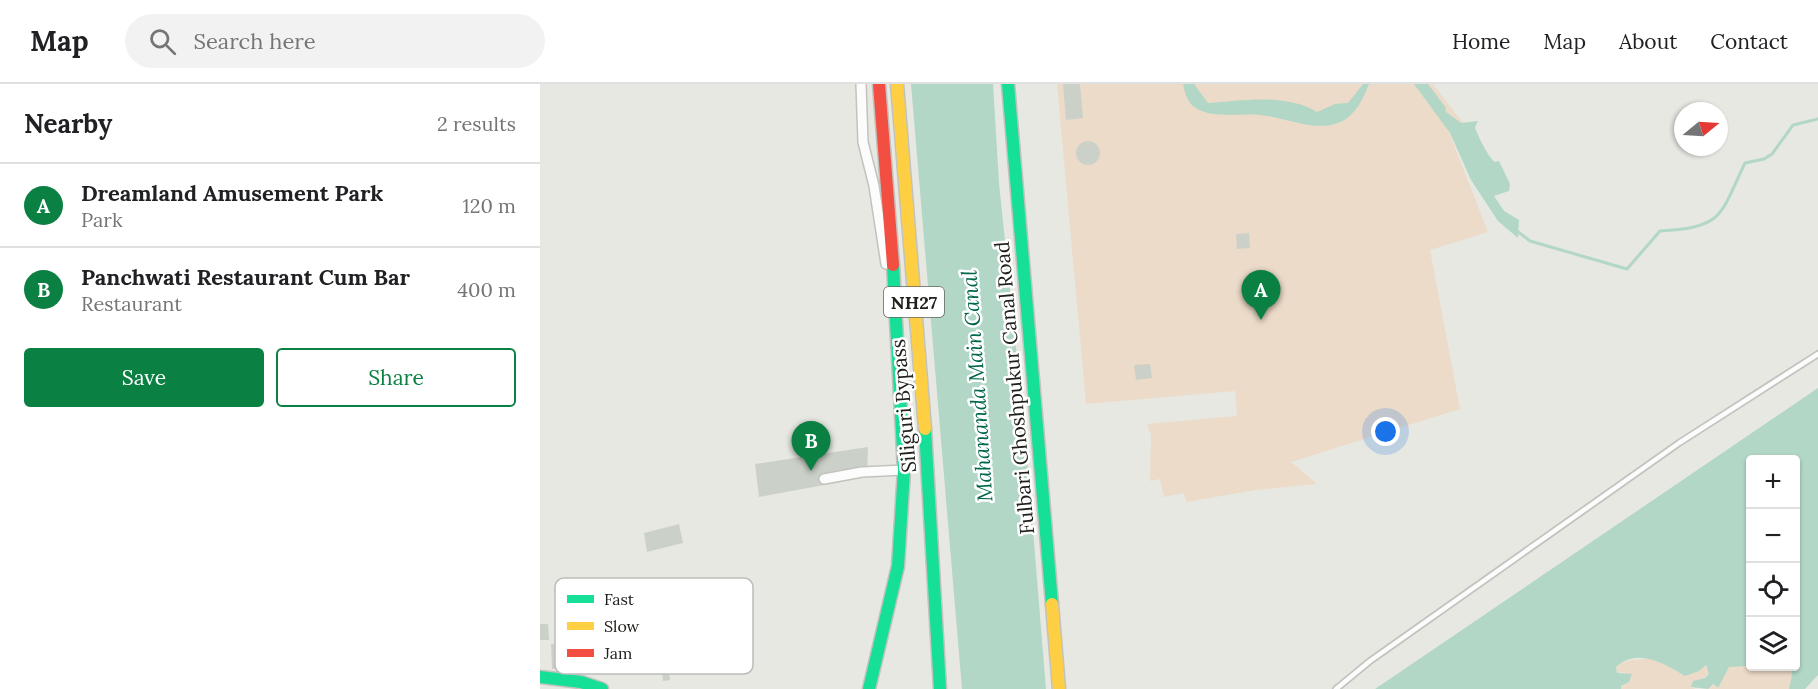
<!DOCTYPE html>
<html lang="en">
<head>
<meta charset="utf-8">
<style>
  :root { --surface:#fff; --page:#f2f2f2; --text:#202124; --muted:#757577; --line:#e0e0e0; --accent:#0b8043 }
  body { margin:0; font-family:Lora,serif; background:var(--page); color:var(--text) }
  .controls { position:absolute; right:18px; bottom:18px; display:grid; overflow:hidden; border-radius:6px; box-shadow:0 2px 4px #0004 }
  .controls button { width:54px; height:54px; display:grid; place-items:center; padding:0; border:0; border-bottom:2px solid var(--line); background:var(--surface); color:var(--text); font:30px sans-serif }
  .compass { position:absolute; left:1134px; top:18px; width:54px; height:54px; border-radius:50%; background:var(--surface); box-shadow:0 2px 4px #0004; rotate:72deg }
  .you { position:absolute; left:846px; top:348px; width:21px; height:21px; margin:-15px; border:4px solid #fff; border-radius:50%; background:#1a73e8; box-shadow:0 0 0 9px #1a73e833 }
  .badge { display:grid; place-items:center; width:39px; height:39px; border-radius:50%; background:var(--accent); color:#fff; font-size:20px; font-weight:700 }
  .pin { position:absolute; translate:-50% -50px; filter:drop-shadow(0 2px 3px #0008) }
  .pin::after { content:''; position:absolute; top:32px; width:21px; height:18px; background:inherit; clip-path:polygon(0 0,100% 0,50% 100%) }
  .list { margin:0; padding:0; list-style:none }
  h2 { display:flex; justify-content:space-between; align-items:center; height:78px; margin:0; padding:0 24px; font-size:26px }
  h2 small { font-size:20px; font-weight:400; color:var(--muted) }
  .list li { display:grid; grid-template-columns:39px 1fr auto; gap:18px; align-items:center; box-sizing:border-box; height:84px; padding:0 24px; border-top:2px solid var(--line) }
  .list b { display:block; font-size:22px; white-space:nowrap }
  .list p { margin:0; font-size:20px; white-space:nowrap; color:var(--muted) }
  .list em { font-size:20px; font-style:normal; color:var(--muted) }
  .actions { display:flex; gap:12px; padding:18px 24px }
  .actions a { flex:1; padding:14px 0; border:2px solid var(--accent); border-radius:6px; text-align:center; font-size:21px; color:var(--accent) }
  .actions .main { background:var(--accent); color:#fff }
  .icon { flex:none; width:33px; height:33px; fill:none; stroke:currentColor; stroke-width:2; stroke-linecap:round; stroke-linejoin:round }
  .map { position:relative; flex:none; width:1278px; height:605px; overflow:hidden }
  header { display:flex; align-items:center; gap:36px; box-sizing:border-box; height:84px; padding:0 30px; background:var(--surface); border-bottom:2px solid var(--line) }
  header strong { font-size:28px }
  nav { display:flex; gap:33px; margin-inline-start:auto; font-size:21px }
  .search { width:420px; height:54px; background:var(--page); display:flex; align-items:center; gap:15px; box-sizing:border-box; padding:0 21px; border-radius:33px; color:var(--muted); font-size:22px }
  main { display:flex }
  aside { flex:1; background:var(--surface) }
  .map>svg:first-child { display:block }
  .green { fill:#ecdbc8 }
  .water { fill:#b2d7c6 }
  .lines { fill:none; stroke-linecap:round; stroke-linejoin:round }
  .stream { stroke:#b2d7c6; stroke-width:3 }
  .building { fill:#cbd1c8 }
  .lane-casing { stroke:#c2c3be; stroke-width:8 }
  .street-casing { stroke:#c2c3be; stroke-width:12 }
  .fast-casing { stroke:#c2c3be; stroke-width:15 }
  .slow-casing { stroke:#c2c3be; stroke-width:15 }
  .jam-casing { stroke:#c2c3be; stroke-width:15 }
  .lane { stroke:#fbfcfb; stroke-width:4.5 }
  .street { stroke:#fbfcfb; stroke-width:9 }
  .fast { stroke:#16e098; stroke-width:12 }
  .slow { stroke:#ffcf43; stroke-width:12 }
  .jam { stroke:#f24e42; stroke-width:12 }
  .labels { text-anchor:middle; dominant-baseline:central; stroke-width:5; stroke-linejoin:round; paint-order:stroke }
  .shield { fill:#fff; stroke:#636460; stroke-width:1.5 }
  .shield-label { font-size:18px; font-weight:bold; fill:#20211c }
  .street-label { font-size:20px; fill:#20211c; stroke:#fff }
  .water-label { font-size:21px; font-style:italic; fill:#00664a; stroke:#fff }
  .key { fill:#fff; stroke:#bcbcbb; stroke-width:1.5 }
  .key-label { font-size:16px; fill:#20211c }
</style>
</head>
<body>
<header>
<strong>Map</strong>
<div class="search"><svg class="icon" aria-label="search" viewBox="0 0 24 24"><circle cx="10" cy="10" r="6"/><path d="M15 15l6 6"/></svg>Search here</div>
<nav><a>Home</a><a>Map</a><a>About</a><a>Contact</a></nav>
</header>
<main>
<aside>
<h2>Nearby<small>2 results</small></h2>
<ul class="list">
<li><span class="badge">A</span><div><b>Dreamland Amusement Park</b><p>Park</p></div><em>120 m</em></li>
<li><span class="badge">B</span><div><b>Panchwati Restaurant Cum Bar</b><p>Restaurant</p></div><em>400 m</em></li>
</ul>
<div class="actions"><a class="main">Save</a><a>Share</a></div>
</aside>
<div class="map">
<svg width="1278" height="605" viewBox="0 0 1278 605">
  <rect width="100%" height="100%" fill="#e7e8e2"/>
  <!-- green -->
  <path class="green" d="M517 0H893L923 39 909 48 948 148 890 166 920 325 751 378 777 400 716 406 646 418 644 409 624 413 620 395 610 397 611 351 607 340 697 332 695 307 546 320Z
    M1111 574 1118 575 1141 590 1159 587 1166 581 1169 590 1151 603 1155 605H1081L1080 603 1085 600V588L1077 589 1076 583 1086 577Z
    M1190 582 1250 583 1252 590 1249 605H1168L1170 600 1178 604 1185 587Z"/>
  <!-- water -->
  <path class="water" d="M371 0H453L459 99 486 361 506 605H422Z
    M643 0H654L668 19C702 17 746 9 777 28L795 20 808 19 823 0H829C823 15 815 33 798 39 775 48 744 33 720 31 700 29 673 35 656 24 647 19 645 9 643 0Z
    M874 0H888L906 24 905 27 921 39 938 37 935 43C937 51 949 74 955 78L959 77 970 100 969 107 954 112 964 127 979 136 978 154 958 137 931 96 910 49Z
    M1278 304V591L1265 605H1249L1252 590 1250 583 1256 582V376H1210V582L1189 583 1178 604 1173 600 1168 605 1151 603 1153 597 1165 594 1169 590 1166 581 1159 587 1145 592C1125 580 1098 563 1076 583L1077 589 1092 590 1089 598 1081 602V605H835Z"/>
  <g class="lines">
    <!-- stream -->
    <path class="stream" d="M977 147 990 157 1087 185 1120 147C1184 143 1179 133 1205 79L1224 75 1232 70 1253 41 1278 35"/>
  </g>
  <!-- building -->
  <path class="building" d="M523 0H540L543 34 526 36Z
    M536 69a12 12 0 1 1 24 0a12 12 0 1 1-24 0Z
    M709 149 710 164 697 165 696 150Z
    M610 280 612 294 596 296 594 281Z
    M328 363 327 393 219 413 215 380Z
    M139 440 143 459 107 468 104 449Z
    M0 540H8L9 556H0Z
    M30 559 28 585H12L11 560Z
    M127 578 130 596 123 597 122 588 115 589 114 580Z"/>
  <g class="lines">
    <!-- lane casing -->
    <g class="lane-casing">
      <path id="lane" d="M796 605 830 577 1139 359 1278 270"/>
    </g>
    <!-- street casing -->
    <g class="street-casing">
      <path id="street" d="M321 0 323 58 334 102 346 180
        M284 395 322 388 364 386"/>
    </g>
    <!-- fast casing -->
    <g class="fast-casing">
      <path id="fast" d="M468 0 512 520
        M385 345 400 605
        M0 593 41 598 62 605
        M329 605 358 482 364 386 353 181"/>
    </g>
    <!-- slow casing -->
    <g class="slow-casing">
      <path id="slow" d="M357 0 385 345
        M512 520 519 605"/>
    </g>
    <!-- jam casing -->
    <g class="jam-casing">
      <path id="jam" d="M339 0 353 181"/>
    </g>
    <!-- lane -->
    <use href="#lane" class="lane"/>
    <!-- street -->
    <use href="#street" class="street"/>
    <!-- fast -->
    <use href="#fast" class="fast"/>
    <!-- slow -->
    <use href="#slow" class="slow"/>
    <!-- jam -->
    <use href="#jam" class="jam"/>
  </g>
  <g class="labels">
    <!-- shield labels -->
    <rect class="shield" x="344" y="203" width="60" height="30" rx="4.5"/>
    <g class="shield-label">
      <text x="374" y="218">NH27</text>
    </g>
    <!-- street labels -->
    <g class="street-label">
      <text transform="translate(474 304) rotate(-95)">Fulbari Ghoshpukur Canal Road</text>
      <text transform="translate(363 322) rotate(-95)">Siliguri Bypass</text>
    </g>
    <!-- water labels -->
    <g class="water-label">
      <text transform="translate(437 302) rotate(-94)">Mahananda Main Canal</text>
    </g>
  </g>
  <!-- legend -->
  <rect x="15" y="494" width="198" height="96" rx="9" class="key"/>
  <rect x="27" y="511" width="27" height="8" fill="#16e098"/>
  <rect x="27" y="538" width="27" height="8" fill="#ffcf43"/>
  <rect x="27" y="565" width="27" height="8" fill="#f24e42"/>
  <g class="key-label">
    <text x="64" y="521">Fast</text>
    <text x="64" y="548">Slow</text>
    <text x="64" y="575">Jam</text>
  </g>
</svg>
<div class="controls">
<button>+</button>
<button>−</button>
<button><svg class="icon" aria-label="locate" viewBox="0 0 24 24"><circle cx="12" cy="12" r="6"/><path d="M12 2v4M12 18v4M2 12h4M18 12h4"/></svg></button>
<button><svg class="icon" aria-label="layers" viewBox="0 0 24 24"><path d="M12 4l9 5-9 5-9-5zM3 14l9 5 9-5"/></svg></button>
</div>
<svg class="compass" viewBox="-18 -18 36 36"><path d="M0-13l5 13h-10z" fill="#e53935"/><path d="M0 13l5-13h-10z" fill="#757577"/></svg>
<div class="you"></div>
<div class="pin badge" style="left:721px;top:236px">A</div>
<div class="pin badge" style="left:271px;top:387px">B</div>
</div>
</main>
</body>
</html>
